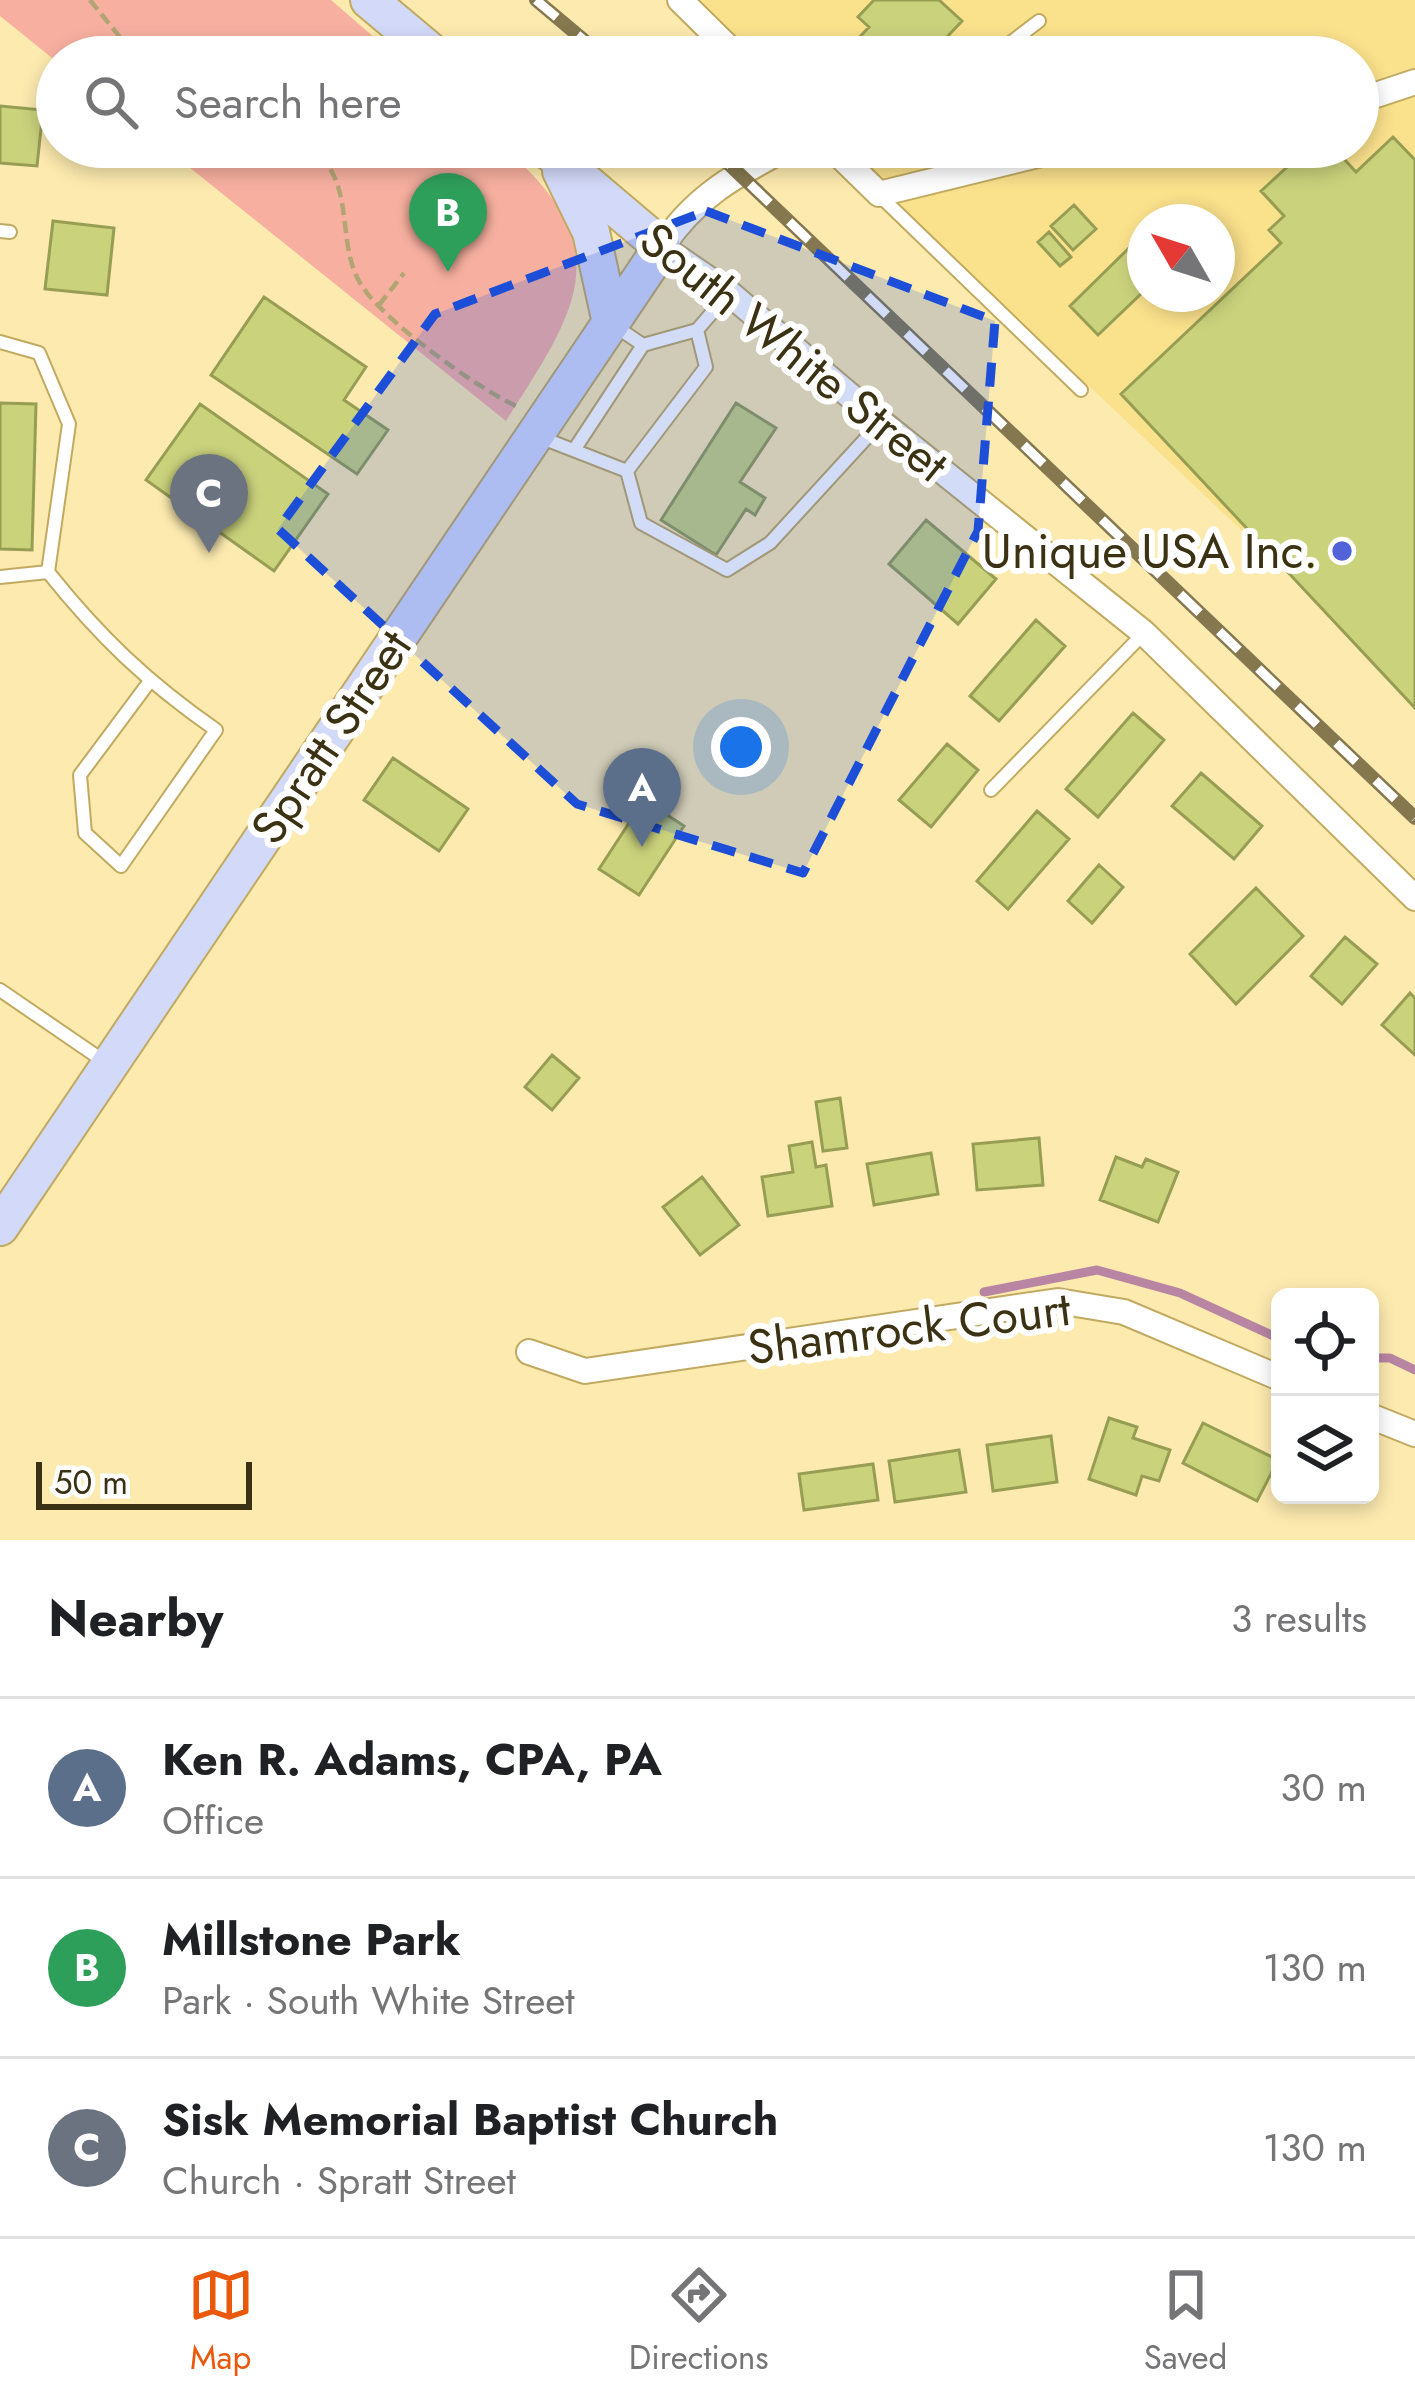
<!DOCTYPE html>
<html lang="en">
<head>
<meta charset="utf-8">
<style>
  :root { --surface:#fff; --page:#f2f2f2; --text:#202124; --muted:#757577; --line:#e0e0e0; --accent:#ea580c }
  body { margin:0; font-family:Jost,sans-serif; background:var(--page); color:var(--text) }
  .controls { position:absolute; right:36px; bottom:36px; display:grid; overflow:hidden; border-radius:18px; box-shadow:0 6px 18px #0003 }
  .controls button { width:108px; height:108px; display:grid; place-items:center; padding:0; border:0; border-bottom:3px solid var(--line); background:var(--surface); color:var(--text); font:60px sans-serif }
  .compass { position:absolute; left:1127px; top:204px; width:108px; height:108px; border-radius:50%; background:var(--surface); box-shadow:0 6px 18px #0003; rotate:309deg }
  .scale { position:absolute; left:36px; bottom:30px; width:216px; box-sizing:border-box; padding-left:12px; border:6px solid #3b3213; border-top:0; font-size:33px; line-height:42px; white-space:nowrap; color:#3b3213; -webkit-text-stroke:9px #fff; paint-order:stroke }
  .you { position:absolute; left:741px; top:747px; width:42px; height:42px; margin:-30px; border:9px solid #fff; border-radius:50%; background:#1a73e8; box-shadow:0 0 0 18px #1a73e833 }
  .badge { display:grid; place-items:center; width:78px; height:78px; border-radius:50%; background:var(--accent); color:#fff; font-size:39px; font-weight:700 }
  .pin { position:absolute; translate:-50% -99px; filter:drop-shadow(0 3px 6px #0008) }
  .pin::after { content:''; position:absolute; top:63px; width:42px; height:36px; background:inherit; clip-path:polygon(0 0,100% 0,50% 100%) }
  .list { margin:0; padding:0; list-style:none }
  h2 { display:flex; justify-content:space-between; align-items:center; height:156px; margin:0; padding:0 48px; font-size:51px }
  h2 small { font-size:39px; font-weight:400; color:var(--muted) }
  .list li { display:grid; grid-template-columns:78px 1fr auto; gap:36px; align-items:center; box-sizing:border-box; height:180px; padding:0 48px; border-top:3px solid var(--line) }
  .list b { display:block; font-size:45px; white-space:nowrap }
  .list p { margin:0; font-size:39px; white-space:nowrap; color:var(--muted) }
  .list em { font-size:39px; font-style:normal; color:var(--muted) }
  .icon { flex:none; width:66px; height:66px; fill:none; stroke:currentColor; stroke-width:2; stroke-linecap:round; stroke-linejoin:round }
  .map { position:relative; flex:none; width:1415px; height:1540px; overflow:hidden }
  .search { position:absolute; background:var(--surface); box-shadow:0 6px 18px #0003; left:36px; right:36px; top:36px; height:132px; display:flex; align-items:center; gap:30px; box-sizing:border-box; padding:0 42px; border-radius:66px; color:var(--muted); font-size:45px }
  .sheet { height:696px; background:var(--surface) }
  nav { display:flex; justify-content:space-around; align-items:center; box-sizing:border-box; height:168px; border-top:3px solid var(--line); background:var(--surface); font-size:33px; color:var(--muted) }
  nav a { display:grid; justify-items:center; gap:6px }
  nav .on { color:var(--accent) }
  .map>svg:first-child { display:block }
  .built { fill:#fae18c; fill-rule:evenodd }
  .green { fill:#f7b0a0 }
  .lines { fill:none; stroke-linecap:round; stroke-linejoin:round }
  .stream { stroke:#b885a3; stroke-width:9 }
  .building { fill:#cad27c; stroke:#979e53; stroke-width:3 }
  .service-casing { stroke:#c1aa60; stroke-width:16 }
  .minor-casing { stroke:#c1aa60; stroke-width:28 }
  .secondary-casing { stroke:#c1aa60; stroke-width:40 }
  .path { stroke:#b3a474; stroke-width:4.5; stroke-dasharray:12 6; stroke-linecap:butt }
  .service { stroke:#fff; stroke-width:12 }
  .minor { stroke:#fff; stroke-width:24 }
  .secondary { stroke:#d3d9f8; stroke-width:36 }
  .rail-casing { stroke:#85784f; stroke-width:14 }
  .rail { stroke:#fff; stroke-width:9; stroke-dasharray:27; stroke-linecap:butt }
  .marked { fill:#1d4ed8; fill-opacity:0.2; stroke:#1d4ed8; stroke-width:9; stroke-dasharray:24 15; stroke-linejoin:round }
  .poi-dot { fill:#5262d8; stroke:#fff; stroke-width:4.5 }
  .labels { text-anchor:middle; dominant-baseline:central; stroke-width:12; stroke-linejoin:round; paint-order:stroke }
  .street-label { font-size:48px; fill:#3b3213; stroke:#fff }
  .poi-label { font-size:48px; fill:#3b3213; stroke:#fff; text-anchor:end }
</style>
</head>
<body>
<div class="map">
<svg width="1415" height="1540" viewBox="0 0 1415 1540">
  <rect width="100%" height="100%" fill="#fceaaf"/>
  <!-- built -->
  <path class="built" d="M686 0H1415V694L836 147H1358V57H744ZM1145 222H1217V294H1145Z"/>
  <!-- green -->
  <path class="green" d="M0 0H331L397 57H57V62L0 16Z
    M164 147H503C621 248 578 308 506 421Z"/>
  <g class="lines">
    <!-- stream -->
    <path class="stream" d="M984 1292 1097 1270 1180 1293 1280 1339
      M1370 1358H1390L1415 1370"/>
  </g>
  <!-- building -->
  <path class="building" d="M874 0H939L962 21 928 57H841L869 27 858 17Z
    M0 106 43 110 37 166 0 163Z
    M1393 137 1415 160V708L1121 394 1281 243 1269 230 1284 216 1261 191 1309 147H1333L1356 172Z
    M1074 205 1096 229 1073 250 1051 226Z
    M53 221 114 228 107 295 45 289Z
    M1049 232 1071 257 1060 266 1038 242Z
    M1131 246 1145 260V290L1098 335 1070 306Z
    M264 297 366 367 344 400 388 430 357 474 211 375Z
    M0 403 36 404 32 550 0 549Z
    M736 403 776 428 740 482 765 498 755 515 746 509 716 555 661 520Z
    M200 404 328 494 274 571 146 480Z
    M926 520 996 579 958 624 889 564Z
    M1036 620 1065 646 999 721 970 696Z
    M1133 713 1164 740 1098 817 1066 789Z
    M947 744 978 770 931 827 899 800Z
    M393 758 468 809 439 851 364 800Z
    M1201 773 1262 826 1234 859 1172 806Z
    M644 800 684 826 639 895 599 869Z
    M1037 811 1069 839 1008 909 977 881Z
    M1099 865 1123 887 1092 923 1068 901Z
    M1256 888 1303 936 1236 1004 1190 954Z
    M1345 937 1377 964 1342 1004 1311 976Z
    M1410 993 1415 998V1055L1382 1025Z
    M552 1055 579 1078 552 1110 525 1087Z
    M840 1098 847 1148 823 1151 816 1102Z
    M1039 1138 1043 1185 977 1190 973 1144Z
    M812 1142 816 1167 826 1165 832 1206 768 1216 762 1177 793 1172 789 1146Z
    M931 1153 938 1194 874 1205 867 1164Z
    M1116 1157 1142 1167 1146 1159 1178 1172 1158 1222 1100 1200Z
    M702 1177 739 1225 700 1255 663 1207Z
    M1109 1418 1137 1427 1133 1438 1170 1450 1159 1481 1142 1476 1136 1495 1089 1479Z
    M1203 1423 1278 1460 1257 1501 1183 1463Z
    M1051 1436 1057 1482 993 1491 987 1445Z
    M959 1450 966 1492 895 1502 889 1461Z
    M873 1464 878 1500 804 1510 799 1474Z"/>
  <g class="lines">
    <!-- service casing -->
    <g class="service-casing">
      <path id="service" d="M992 57 1039 21
        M879 195 1081 390
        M0 231 10 232
        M0 342 39 353 69 424 48 572 0 577
        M643 345 697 330
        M537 436 627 471 706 367 697 330 729 293
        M574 450 643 345 612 324
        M627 471 641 523 727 570 770 543 881 422
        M48 572C100 637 147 682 216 730L121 866 85 833 80 775 150 681
        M991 790 1144 633
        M0 990 108 1064"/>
    </g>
    <!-- minor casing -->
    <g class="minor-casing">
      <path id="minor" d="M680 0 738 57
        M1358 101 1415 82
        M788 147C736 175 695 196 662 247L729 293 881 422 1144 633 1415 898
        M831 147 879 194 1050 152 1189 147
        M529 1352 585 1371 1058 1301 1124 1312 1280 1378
        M1370 1416 1415 1434"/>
    </g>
    <!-- secondary casing -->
    <g class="secondary-casing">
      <path id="secondary" d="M369 0 437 57
        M561 171 591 232 611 323
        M0 1227 662 247 544 147"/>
    </g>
    <!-- path -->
    <path class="path" d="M90 0 136 57
      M303 147C360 170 333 244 362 286 386 323 476 387 516 406
      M379 305 404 273"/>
    <!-- service -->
    <use href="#service" class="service"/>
    <!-- minor -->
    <use href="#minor" class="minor"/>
    <!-- secondary -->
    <use href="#secondary" class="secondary"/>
    <!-- rail casing -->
    <g class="rail-casing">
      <path id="rail" d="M536 0 604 57
        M711 147 1415 818"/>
    </g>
    <!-- rail -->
    <use href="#rail" class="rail"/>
  </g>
  <!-- marked area -->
  <path class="marked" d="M706 211 995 321 978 531 803 873 577 804 278 529 435 314Z"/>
  <!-- markers -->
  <circle class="poi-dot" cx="1342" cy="551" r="12"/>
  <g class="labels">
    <!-- street labels -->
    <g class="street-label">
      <text transform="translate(794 352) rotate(39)">South White Street</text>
      <text transform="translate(331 737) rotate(-56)">Spratt Street</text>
      <text transform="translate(909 1328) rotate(-7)">Shamrock Court</text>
    </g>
    <!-- poi labels -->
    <g class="poi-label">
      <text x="1318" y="551">Unique USA Inc.</text>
    </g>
  </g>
</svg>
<div class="controls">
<button><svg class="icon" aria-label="locate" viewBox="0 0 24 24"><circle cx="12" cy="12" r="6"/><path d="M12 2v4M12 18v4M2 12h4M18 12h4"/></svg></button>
<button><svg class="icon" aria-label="layers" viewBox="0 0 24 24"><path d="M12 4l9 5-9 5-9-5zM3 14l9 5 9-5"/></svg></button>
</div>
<svg class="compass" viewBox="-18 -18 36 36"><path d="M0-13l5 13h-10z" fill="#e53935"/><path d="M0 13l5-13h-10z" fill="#757577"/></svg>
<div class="scale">50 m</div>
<div class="you"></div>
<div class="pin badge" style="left:642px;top:847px;background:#5c6f8a">A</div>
<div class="pin badge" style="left:448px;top:272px;background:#2e9e5b">B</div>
<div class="pin badge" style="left:209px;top:553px;background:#6b7280">C</div>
<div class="search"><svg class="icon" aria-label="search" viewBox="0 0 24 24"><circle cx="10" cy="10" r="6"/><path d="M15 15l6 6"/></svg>Search here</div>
</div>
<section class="sheet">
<h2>Nearby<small>3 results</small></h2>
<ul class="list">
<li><span class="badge" style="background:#5c6f8a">A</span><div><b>Ken R. Adams, CPA, PA</b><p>Office</p></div><em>30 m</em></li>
<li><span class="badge" style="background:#2e9e5b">B</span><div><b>Millstone Park</b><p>Park · South White Street</p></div><em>130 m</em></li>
<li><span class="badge" style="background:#6b7280">C</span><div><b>Sisk Memorial Baptist Church</b><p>Church · Spratt Street</p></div><em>130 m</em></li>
</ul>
</section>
<nav>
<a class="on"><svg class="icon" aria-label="map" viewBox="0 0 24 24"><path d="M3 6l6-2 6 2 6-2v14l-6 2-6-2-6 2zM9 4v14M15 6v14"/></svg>Map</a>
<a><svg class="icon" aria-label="directions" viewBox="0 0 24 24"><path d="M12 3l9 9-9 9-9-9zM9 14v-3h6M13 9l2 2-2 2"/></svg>Directions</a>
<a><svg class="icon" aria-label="saved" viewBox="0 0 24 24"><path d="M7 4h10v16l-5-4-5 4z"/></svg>Saved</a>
</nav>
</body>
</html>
